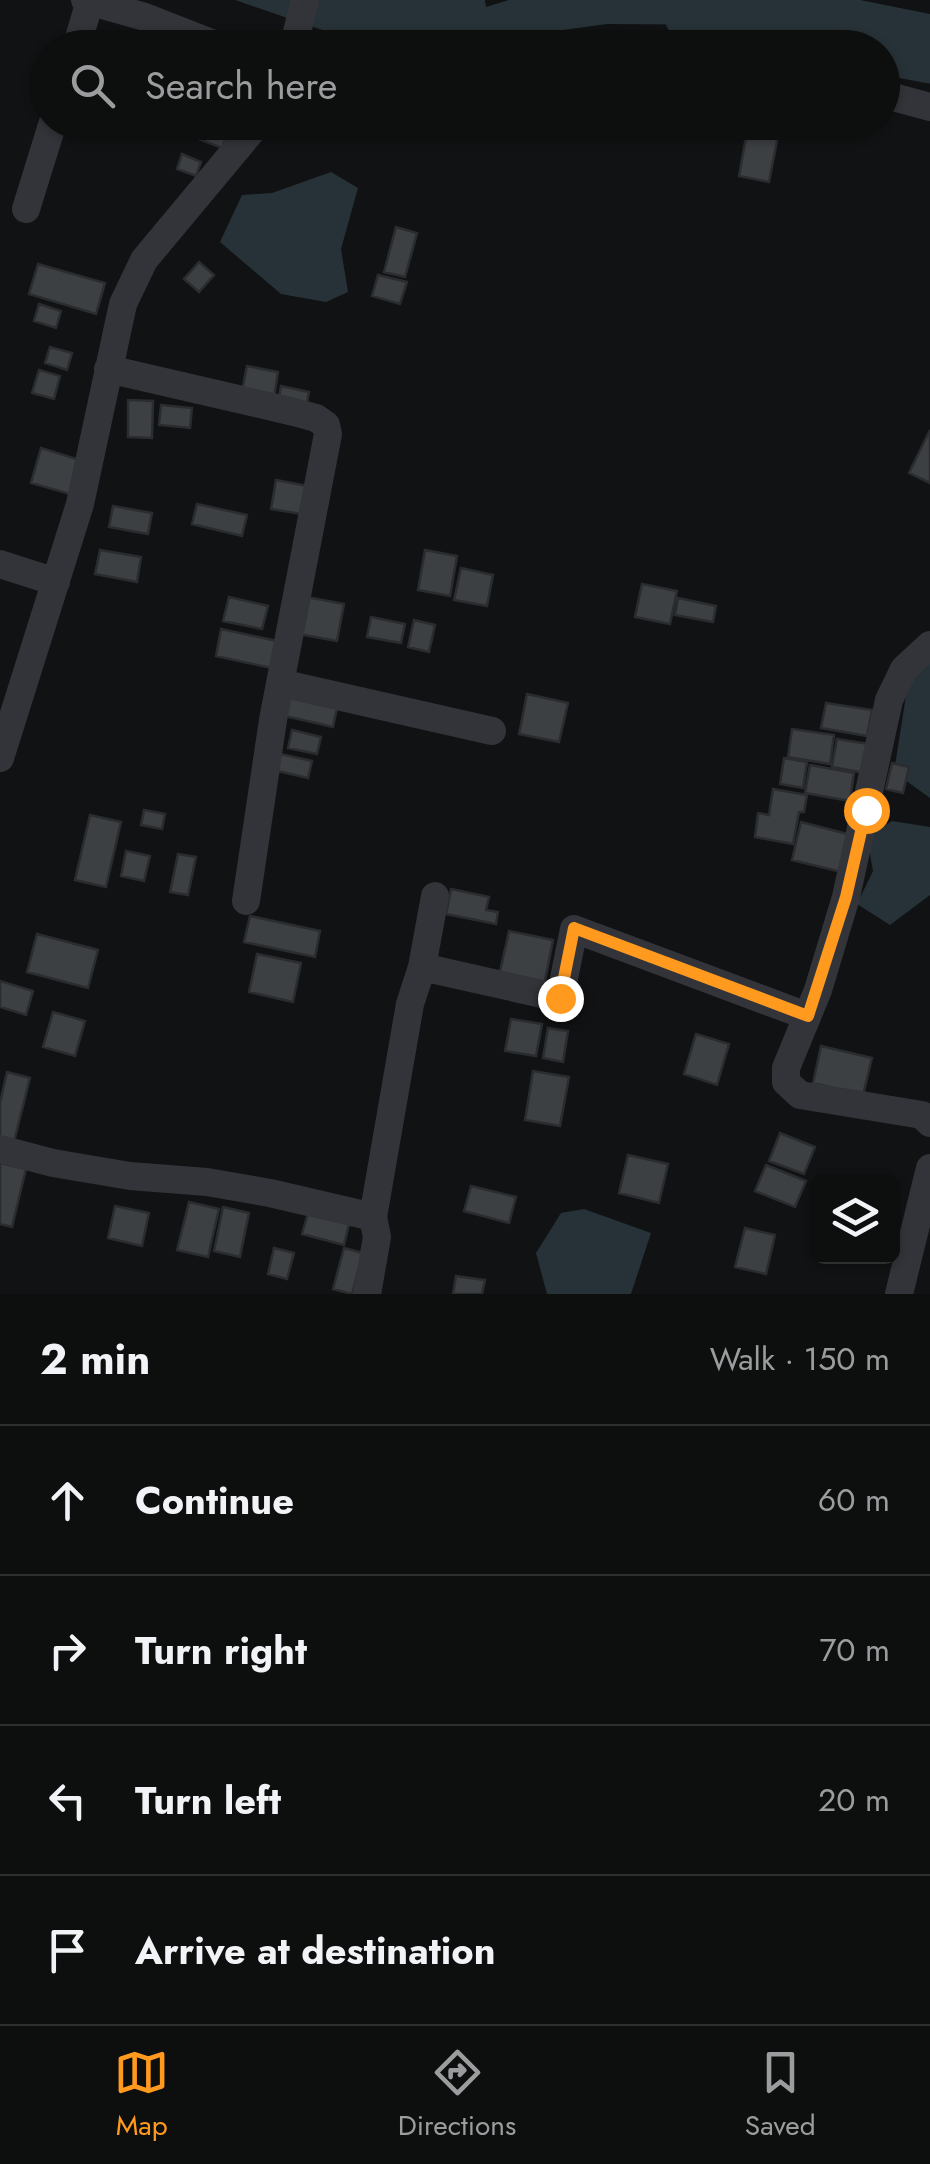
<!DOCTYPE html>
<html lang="en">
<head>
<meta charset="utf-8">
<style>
  :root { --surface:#0d0e0e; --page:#1b1c1c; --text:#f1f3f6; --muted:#9a9c9e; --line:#2d2e2e; --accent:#ff9a1e }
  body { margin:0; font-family:Jost,sans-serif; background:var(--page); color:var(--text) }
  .controls { position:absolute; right:30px; bottom:30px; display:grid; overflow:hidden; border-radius:15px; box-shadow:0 2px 8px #0004 }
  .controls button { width:90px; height:90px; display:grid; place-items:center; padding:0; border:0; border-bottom:2px solid var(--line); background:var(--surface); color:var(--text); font:50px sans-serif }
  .stop { position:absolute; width:30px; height:30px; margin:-22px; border:8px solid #ff9a1e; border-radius:50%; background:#fff }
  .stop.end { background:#ff9a1e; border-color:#fff; box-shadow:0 2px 10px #0008 }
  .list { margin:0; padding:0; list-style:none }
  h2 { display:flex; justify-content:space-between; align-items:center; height:130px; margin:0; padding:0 40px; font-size:42px }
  h2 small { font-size:32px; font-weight:400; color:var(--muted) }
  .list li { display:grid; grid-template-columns:65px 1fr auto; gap:30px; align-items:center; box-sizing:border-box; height:150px; padding:0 40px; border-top:2px solid var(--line) }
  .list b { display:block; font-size:38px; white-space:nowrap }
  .list em { font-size:32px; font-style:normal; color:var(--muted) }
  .icon { flex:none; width:55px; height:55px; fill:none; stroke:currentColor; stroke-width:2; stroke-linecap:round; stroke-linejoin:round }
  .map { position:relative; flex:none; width:930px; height:1294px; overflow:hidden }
  .search { position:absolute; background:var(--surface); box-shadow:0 2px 8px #0004; left:30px; right:30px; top:30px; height:110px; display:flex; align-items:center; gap:25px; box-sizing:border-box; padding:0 35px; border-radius:55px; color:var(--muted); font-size:38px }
  .sheet { height:730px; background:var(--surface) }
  nav { display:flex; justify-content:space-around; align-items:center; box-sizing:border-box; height:140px; border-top:2px solid var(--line); background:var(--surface); font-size:28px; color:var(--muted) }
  nav a { display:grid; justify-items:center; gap:5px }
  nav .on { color:var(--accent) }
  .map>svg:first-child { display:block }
  .water { fill:#273238 }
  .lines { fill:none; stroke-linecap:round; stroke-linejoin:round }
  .river { stroke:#273238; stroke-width:45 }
  .building { fill:#3d4043; stroke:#2b2c2f; stroke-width:2.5 }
  .street { stroke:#323439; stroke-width:28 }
  .route { stroke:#ff9a1e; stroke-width:12 }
</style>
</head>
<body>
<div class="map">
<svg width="930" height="1294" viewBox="0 0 930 1294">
  <rect width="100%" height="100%" fill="#111213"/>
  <!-- water -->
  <path class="water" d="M235 0H485L486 7 509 0H860L930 14V60L855 39 752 25 607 24 527 35 499 47 426 45 334 34Z
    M331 172 358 188 341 249 348 292 326 302 281 294 220 242 242 195 272 193Z
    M930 656V798L894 772 908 683Z
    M892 821 930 827V895L890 925 857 904 873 871 867 837Z
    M584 1209 651 1233 631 1294H547L536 1253 561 1213Z"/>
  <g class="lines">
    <!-- river -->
    <path class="river" d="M687 17 724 21 862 48
      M882 52 930 61"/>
  </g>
  <!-- building -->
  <path class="building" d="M216 122 230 127 222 148 196 138 200 127 212 131Z
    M748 126 779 131 769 182 739 176Z
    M182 154 201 162 196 176 177 169Z
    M396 227 417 233 405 277 384 272Z
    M199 262 214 275 199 292 184 279Z
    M38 264 105 283 96 314 29 294Z
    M378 275 407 282 400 304 372 296Z
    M39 304 61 311 56 328 34 321Z
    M50 347 72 353 67 370 45 363Z
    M247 366 278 372 274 397 242 391Z
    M39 370 60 376 54 399 32 393Z
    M281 386 309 392 306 408 278 402Z
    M128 400 153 401 152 438 128 437Z
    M161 405 192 408 190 428 159 425Z
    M930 430V483L909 473Z
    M41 448 80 460 70 494 31 483Z
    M276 480 313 487 308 515 271 509Z
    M197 504 247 515 242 536 192 524Z
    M113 506 152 513 148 534 109 527Z
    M100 550 141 557 137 582 95 574Z
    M425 550 457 556 450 596 418 590Z
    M461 568 493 575 487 606 454 600Z
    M642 584 677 591 670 624 635 617Z
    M229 597 268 606 262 629 223 621Z
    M307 597 344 604 337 641 299 634Z
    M678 598 716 606 713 622 675 615Z
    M371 617 405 624 401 643 367 637Z
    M414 620 435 625 429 652 408 647Z
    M221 629 277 641 271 668 216 656Z
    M287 691 338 703 333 727 281 715Z
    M527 694 568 703 559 742 519 734Z
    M826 703 872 710 867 736 821 728Z
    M792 729 834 735 830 764 788 757Z
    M292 730 321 737 317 754 288 748Z
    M837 739 875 745 871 774 832 767Z
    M276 753 312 761 308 778 273 770Z
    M784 758 807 762 803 788 780 784Z
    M892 763 909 767 903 793 886 789Z
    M810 765 854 773 850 801 805 793Z
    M773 789 807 795 804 812H799L793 844 755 837 758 813 769 815Z
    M144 810 165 814 162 829 141 825Z
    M90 815 121 822 106 887 75 880Z
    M801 822 855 836 846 873 792 860Z
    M126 851 150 856 144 881 121 876Z
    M178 854 196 857 188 895 170 892Z
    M451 889 489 897 486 910 498 912 496 924 446 914Z
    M250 916 320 931 315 957 244 942Z
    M509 931 553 940 544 986 499 976Z
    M37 934 98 950 88 988 27 972Z
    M257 954 301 963 293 1002 249 992Z
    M0 981 33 991 26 1015 0 1007Z
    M53 1012 85 1021 75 1056 43 1047Z
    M511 1019 542 1024 536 1056 505 1051Z
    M548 1028 568 1031 563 1062 543 1058Z
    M696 1034 729 1044 717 1085 684 1074Z
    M821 1046 872 1058 863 1095 813 1083Z
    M533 1071 569 1077 560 1126 525 1120Z
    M7 1072 30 1078 14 1142 0 1138V1103Z
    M780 1133 815 1147 804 1174 769 1161Z
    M628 1155 668 1164 659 1203 619 1193Z
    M0 1163 26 1169 12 1227 0 1224Z
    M766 1165 806 1181 795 1207 755 1191Z
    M471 1186 516 1197 509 1223 464 1211Z
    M189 1202 219 1209 208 1257 177 1250Z
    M115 1206 149 1213 142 1246 108 1238Z
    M223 1207 249 1213 240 1257 214 1251Z
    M309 1210 350 1220 344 1245 302 1234Z
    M745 1228 775 1235 766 1274 735 1267Z
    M274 1248 294 1253 287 1279 268 1274Z
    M344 1248 363 1253 352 1294 333 1289Z
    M456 1276 485 1280 482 1294H453Z"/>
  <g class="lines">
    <!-- street -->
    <path class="street" d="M85 0 145 17 224 48
      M76 48 90 1
      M293 48 305 0
      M882 94 930 107
      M26 209 53 122
      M108 369 294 412 316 418 326 425 328 434 273 720 246 901
      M0 564 56 582
      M930 645 904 669 889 700 846 897 818 990 786 1068V1082L800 1095 922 1115 930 1123
      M280 683 492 731
      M0 758 80 504 123 304 144 260 259 122
      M422 967 560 998 574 929 807 1016
      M0 1149 53 1163 130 1176 207 1182 270 1193 373 1217
      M367 1294 377 1237 373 1217 410 1004 422 967 435 896
      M899 1294 930 1168"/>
  </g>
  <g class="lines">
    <!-- route -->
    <path class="route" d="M560 998 574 928 808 1016 846 897 866 810"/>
  </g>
</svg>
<div class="controls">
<button><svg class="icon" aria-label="layers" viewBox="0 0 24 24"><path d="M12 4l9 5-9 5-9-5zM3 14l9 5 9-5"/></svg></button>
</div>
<div class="stop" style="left:866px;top:810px"></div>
<div class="stop end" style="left:560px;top:998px"></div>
<div class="search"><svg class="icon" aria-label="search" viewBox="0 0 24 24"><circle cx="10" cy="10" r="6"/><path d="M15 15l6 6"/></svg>Search here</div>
</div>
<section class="sheet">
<h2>2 min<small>Walk · 150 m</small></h2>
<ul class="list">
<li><svg class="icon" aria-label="ahead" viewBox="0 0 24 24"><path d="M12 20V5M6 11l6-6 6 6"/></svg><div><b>Continue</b></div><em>60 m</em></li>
<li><svg class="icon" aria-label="right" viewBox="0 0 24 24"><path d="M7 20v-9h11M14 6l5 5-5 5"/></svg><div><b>Turn right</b></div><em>70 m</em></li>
<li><svg class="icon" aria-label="left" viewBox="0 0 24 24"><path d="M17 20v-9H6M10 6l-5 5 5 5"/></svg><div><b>Turn left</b></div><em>20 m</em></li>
<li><svg class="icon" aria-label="arrive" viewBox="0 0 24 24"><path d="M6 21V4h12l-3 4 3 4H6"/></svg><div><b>Arrive at destination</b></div></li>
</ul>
</section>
<nav>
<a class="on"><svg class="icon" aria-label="map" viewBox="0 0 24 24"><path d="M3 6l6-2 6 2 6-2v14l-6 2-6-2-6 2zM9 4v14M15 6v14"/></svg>Map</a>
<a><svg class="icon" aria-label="directions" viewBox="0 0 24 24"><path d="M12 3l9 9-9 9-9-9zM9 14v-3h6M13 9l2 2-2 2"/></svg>Directions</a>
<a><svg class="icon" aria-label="saved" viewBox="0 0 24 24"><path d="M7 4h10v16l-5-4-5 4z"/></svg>Saved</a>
</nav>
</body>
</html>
